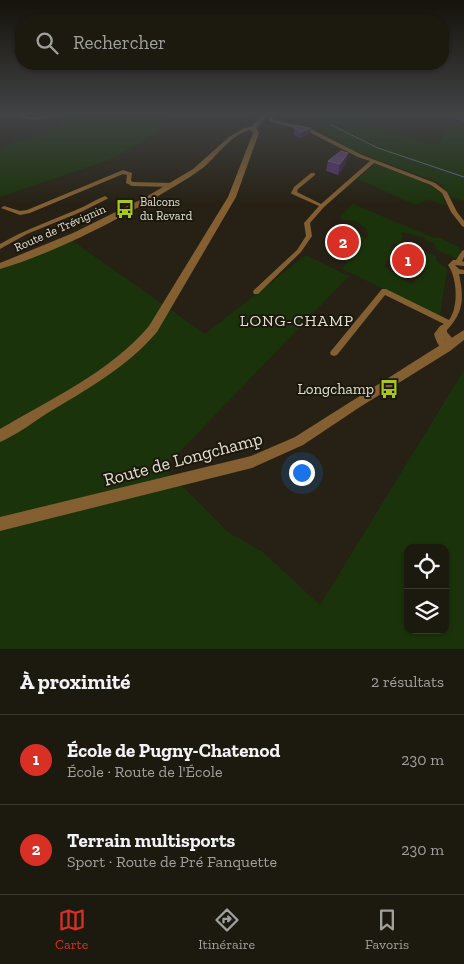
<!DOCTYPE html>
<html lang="fr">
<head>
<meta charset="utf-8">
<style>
  :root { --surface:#1c190f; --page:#29261d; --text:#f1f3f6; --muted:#a0a09e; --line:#3a382f; --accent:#d93025 }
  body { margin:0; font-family:"Zilla Slab",serif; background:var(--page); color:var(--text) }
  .controls { position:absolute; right:15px; bottom:15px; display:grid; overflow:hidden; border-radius:10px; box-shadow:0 1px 4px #0004 }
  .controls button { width:45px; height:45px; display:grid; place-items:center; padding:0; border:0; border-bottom:1px solid var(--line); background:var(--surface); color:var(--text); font:25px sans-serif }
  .you { position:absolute; left:301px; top:472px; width:18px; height:18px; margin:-12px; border:4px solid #fff; border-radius:50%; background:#1a73e8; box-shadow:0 0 0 8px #1a73e833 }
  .badge { display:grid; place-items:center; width:32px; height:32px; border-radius:50%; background:var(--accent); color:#fff; font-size:16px; font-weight:700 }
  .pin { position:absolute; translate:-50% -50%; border:2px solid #fff; box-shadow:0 1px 5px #0006 }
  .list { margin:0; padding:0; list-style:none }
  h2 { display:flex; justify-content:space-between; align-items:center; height:65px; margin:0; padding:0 20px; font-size:21px }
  h2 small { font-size:16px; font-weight:400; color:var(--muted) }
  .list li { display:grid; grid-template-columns:32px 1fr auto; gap:15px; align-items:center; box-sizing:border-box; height:90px; padding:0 20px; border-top:1px solid var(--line) }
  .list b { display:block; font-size:19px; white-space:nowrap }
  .list p { margin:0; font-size:16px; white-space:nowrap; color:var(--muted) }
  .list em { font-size:16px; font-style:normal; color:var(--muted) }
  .icon { flex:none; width:28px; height:28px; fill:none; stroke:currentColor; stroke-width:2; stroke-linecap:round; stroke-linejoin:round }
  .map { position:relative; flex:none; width:464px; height:649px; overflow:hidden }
  .search { position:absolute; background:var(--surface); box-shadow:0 1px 4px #0004; left:15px; right:15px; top:15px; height:55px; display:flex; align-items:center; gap:12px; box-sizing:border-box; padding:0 18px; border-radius:20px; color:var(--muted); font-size:19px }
  .sheet { height:245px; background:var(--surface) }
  nav { display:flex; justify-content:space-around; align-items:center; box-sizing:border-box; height:70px; border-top:1px solid var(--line); background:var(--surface); font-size:14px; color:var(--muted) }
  nav a { display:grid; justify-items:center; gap:2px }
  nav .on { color:var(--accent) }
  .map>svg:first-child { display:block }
  .green { fill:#1a330a; fill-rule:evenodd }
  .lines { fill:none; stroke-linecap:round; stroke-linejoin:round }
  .stream { stroke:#5b779f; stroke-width:1 }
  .minor { fill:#835f31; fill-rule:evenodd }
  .tertiary { fill:#835f31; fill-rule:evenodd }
  .wall { fill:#563571 }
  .shaded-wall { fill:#3d2547 }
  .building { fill:#66477c; stroke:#795f8a }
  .labels { text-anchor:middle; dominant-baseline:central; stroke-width:4; stroke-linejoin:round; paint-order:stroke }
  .far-poi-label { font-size:12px; fill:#e2dfd6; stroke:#1c180b; text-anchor:start }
  .far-street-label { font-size:12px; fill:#e2dfd6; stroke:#1c180b }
  .poi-label { font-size:15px; fill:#e2dfd6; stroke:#1c180b; text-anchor:end }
  .neighbourhood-label { font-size:16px; letter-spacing:1px; fill:#e2dfd6; stroke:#1c180b }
  .near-street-label { font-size:18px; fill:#e2dfd6; stroke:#1c180b }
</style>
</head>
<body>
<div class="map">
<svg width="464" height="649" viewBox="0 0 464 649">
  <rect width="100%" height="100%" fill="#262114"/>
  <!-- green -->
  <path class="green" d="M74 114H167L159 132 109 160 0 197V147L44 133Z
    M319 119 360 123 437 145 451 125 464 120V201L452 198 440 183 349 149 335 138 310 125Z
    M372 163 428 183 442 194 446 206 429 199 416 205 357 179 373 166 371 165Z
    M353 204 434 238 438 237 460 248V257L455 258 436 249 434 243 425 241V238L402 232 401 244H391L392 254 384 266 411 284C426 274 428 269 425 251L436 256 437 261 447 269 440 316 342 269 357 249 348 260 331 257 327 254 325 245C333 235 342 222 356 230 360 232 361 236 366 238L368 236 366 228 355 221 342 220 340 216ZM351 230 356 232 359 237 343 255C336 257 329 255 326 248L341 231Z
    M343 233 356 239 345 252 330 246Z
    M67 237 205 334 306 255 349 276 164 468 229 533 263 552 320 605 464 370V649H0V263ZM408 548H445V630H408Z"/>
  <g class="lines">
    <!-- stream -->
    <path class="stream" d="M446 114 464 121
      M331 125 378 148 464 177"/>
    <!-- minor -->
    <path class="minor" d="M12 114C19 113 26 117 33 118 41 118 47 113 54 114 41 122 25 121 12 114Z
      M272 114H276L272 119 275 120 311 129 362 155 435 183 447 192 457 212 464 221V227L462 226 451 212 442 193 431 185 374 163 324 207 310 223 312 236 301 252 258 294H254L253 292 254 290 297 250 306 236 304 223 319 206 292 194 291 193 294 187 311 173H315V175L298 189 297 192 321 204 370 161 358 157 307 131 271 122 268 119Z
      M311 114H339L337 115H313Z
      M123 170 132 173 131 181 133 182 172 183 175 185 172 187 132 186 126 183 127 175 123 174 30 213 20 215 1 208 4 206 20 211 27 210Z
      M105 196 108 198 107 199 81 212 27 234 0 249V244C24 230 50 221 76 210 86 206 95 200 105 196Z
      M464 250V257L462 261 464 262V266L455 265 459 269 464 270V274H459C464 298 464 312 447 330V332L456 343 455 345C449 347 447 343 444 339L450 348 449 350C440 352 436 341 434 334L440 326 444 324 385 295 337 355 334 356 331 355 330 353 331 351 382 289H386L449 320C459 307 457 277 448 265L453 260H456L462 251Z"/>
    <!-- tertiary -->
    <path class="tertiary" d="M264 114H270L256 128 259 133 236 197 157 332C126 368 86 390 46 414 31 424 16 435 0 442V429C51 399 110 372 149 326L228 197 253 133 251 130C232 133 218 155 204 167 195 174 185 180 175 186 124 217 57 252 0 269V263L73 233 146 197 193 169 229 137 244 128 251 127Z
      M464 330V340L450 351 360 407 303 445 252 468 0 531V517L251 456 295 437Z"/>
  </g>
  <!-- wall -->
  <path class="wall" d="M294 125 310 134 300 138 294 135Z
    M328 161 346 163 338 175 326 171Z"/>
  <!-- shaded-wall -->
  <path class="shaded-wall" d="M311 128 310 134 300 138 301 132Z
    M348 153 346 163 338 175 340 164Z"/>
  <!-- building -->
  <path class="building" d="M294 125 311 128 301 132 294 128Z
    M341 151 348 153 340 164 328 161Z"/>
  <!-- sky -->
  <linearGradient id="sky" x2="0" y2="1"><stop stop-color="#15120b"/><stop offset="0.56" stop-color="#414345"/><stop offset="1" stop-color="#414345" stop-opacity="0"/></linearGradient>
  <rect width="464" height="204" fill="url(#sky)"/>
  <!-- icons -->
  <defs>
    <g id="bus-bare" transform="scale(1.5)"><path d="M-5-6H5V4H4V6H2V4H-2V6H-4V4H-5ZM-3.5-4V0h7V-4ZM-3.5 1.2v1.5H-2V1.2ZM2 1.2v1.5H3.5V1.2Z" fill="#a9c71a" stroke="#1c180b" stroke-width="2.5" paint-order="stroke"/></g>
  </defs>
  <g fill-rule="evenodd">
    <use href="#bus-bare" x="125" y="209"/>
    <use href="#bus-bare" x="389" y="389"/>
  </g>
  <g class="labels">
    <!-- far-poi labels -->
    <g class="far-poi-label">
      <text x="140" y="202">Balcons<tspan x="140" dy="14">du Revard</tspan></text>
    </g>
    <!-- far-street labels -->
    <g class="far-street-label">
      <text transform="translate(60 228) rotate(-24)">Route de Trévignin</text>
    </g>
    <!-- poi labels -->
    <g class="poi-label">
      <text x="374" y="389">Longchamp</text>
    </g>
    <!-- neighbourhood labels -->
    <g class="neighbourhood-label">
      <text x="297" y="320">LONG-CHAMP</text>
    </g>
    <!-- near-street labels -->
    <g class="near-street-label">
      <text transform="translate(183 459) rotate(-15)">Route de Longchamp</text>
    </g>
  </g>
</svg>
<div class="controls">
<button><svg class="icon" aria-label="locate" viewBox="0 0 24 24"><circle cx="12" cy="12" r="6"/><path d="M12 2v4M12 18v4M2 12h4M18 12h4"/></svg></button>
<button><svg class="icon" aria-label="layers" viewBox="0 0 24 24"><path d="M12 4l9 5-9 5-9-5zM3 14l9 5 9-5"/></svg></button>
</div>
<div class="you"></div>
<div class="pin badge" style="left:408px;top:260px">1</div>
<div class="pin badge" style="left:343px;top:242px">2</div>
<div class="search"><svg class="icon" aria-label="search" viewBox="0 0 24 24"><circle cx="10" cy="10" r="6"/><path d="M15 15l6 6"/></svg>Rechercher</div>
</div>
<section class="sheet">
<h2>À proximité<small>2 résultats</small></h2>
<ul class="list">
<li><span class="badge">1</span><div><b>École de Pugny-Chatenod</b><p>École · Route de l'École</p></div><em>230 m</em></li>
<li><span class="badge">2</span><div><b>Terrain multisports</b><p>Sport · Route de Pré Fanquette</p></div><em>230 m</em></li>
</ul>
</section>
<nav>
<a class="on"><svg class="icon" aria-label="map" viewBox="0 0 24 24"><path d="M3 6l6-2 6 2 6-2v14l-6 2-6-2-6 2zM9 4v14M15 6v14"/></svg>Carte</a>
<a><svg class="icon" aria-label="directions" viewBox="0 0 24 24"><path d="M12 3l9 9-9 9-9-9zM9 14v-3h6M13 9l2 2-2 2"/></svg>Itinéraire</a>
<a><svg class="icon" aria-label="saved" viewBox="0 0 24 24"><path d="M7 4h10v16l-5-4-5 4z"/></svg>Favoris</a>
</nav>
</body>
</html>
